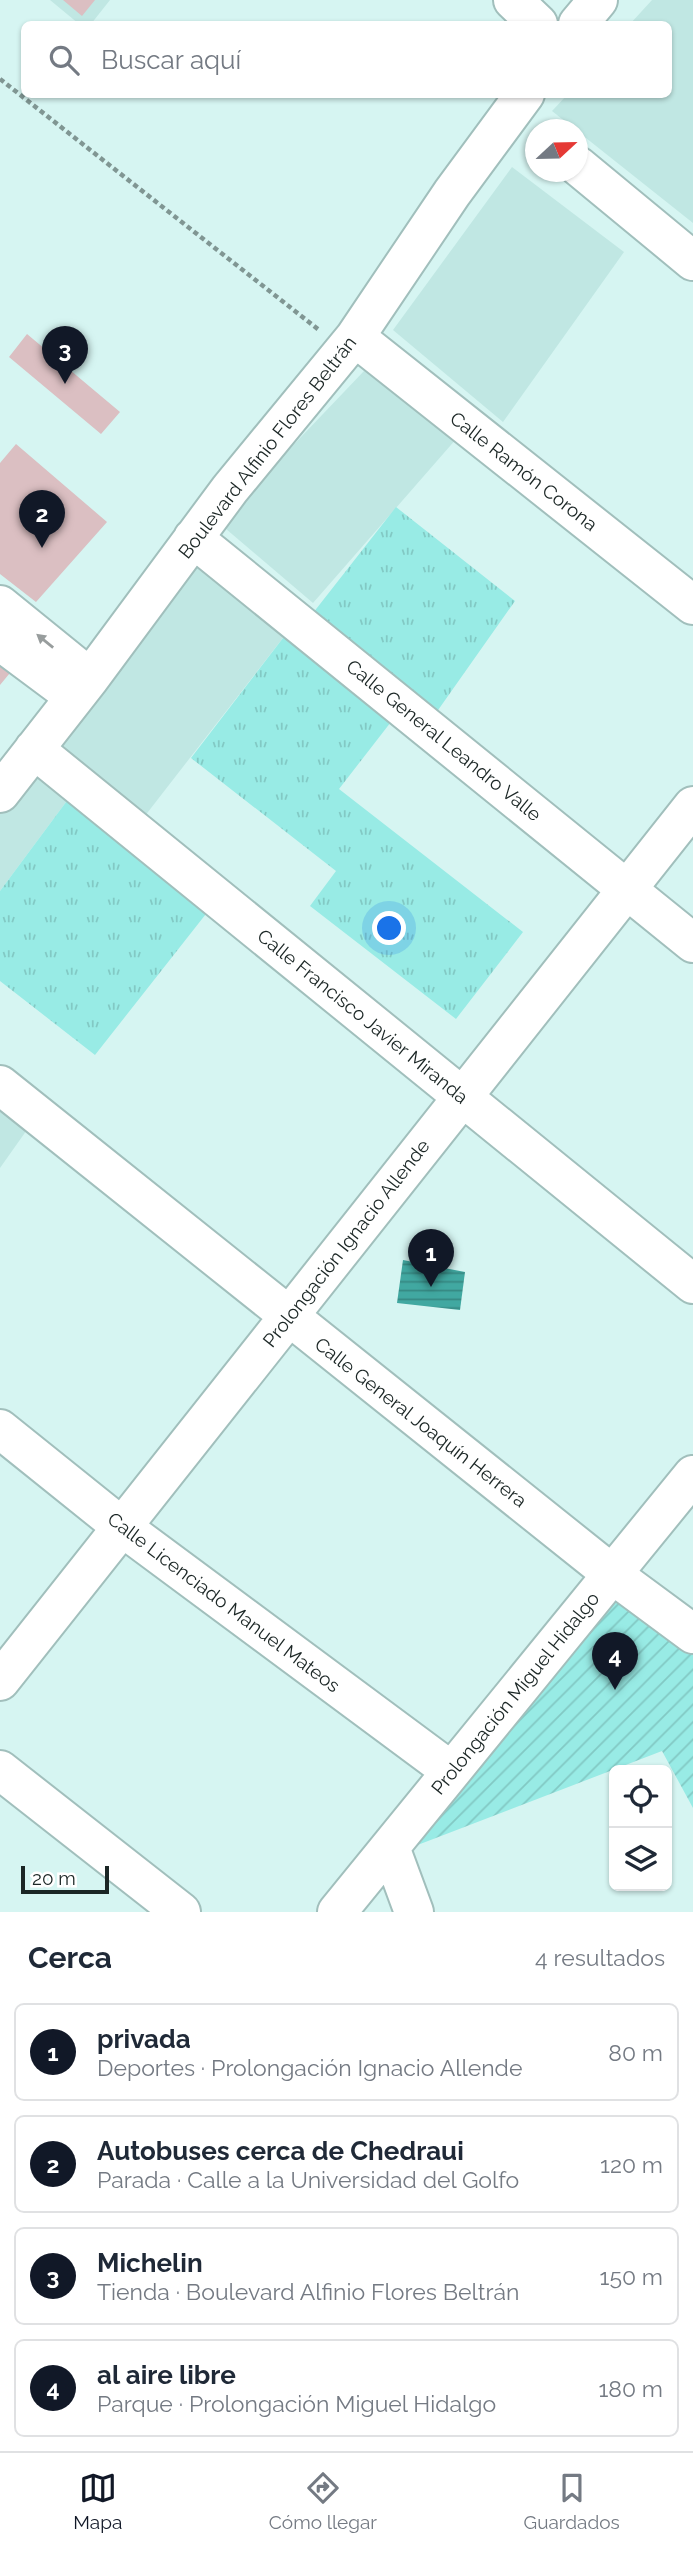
<!DOCTYPE html>
<html lang="es">
<head>
<meta charset="utf-8">
<style>
  :root { --surface:#fff; --page:#f6f6f7; --text:#1f2937; --muted:#747a83; --line:#e0e1e3; --accent:#111827 }
  body { margin:0; font-family:Raleway,sans-serif; background:var(--page); color:var(--text) }
  .controls { position:absolute; right:21px; bottom:21px; display:grid; overflow:hidden; border-radius:10px; box-shadow:0 2px 5px #0004 }
  .controls button { width:63px; height:63px; display:grid; place-items:center; padding:0; border:0; border-bottom:2px solid var(--line); background:var(--surface); color:var(--text); font:35px sans-serif }
  .compass { position:absolute; left:525px; top:119px; width:63px; height:63px; border-radius:50%; background:var(--surface); box-shadow:0 2px 5px #0004; rotate:68deg }
  .scale { position:absolute; left:21px; bottom:18px; width:88px; box-sizing:border-box; padding-left:7px; border:4px solid #1b2625; border-top:0; font-size:19px; line-height:24px; white-space:nowrap; color:#1b2625; -webkit-text-stroke:5px #fff; paint-order:stroke }
  .you { position:absolute; left:390px; top:929px; width:24px; height:24px; margin:-18px; border:5px solid #fff; border-radius:50%; background:#1a73e8; box-shadow:0 0 0 10px #1a73e833 }
  .badge { display:grid; place-items:center; width:46px; height:46px; border-radius:50%; background:var(--accent); color:#fff; font-size:23px; font-weight:700 }
  .pin { position:absolute; translate:-50% -58px; filter:drop-shadow(0 2px 4px #0008) }
  .pin::after { content:''; position:absolute; top:37px; width:24px; height:21px; background:inherit; clip-path:polygon(0 0,100% 0,50% 100%) }
  .list { margin:0; padding:0; list-style:none }
  h2 { display:flex; justify-content:space-between; align-items:center; height:91px; margin:0; padding:0 28px; font-size:30px }
  h2 small { font-size:23px; font-weight:400; color:var(--muted) }
  .list li { display:grid; grid-template-columns:46px 1fr auto; gap:21px; align-items:center; box-sizing:border-box; height:98px; margin:0 14px 14px; padding:0 14px; border:2px solid var(--line); border-radius:10px }
  .list b { display:block; font-size:26px; white-space:nowrap }
  .list p { margin:0; font-size:23px; white-space:nowrap; color:var(--muted) }
  .list em { font-size:23px; font-style:normal; color:var(--muted) }
  .icon { flex:none; width:38px; height:38px; fill:none; stroke:currentColor; stroke-width:2; stroke-linecap:round; stroke-linejoin:round }
  .map { position:relative; flex:none; width:693px; height:1912px; overflow:hidden }
  .search { position:absolute; background:var(--surface); box-shadow:0 2px 5px #0004; left:21px; right:21px; top:21px; height:77px; display:flex; align-items:center; gap:18px; box-sizing:border-box; padding:0 24px; border-radius:10px; color:var(--muted); font-size:26px }
  .sheet { height:539px; background:var(--surface) }
  nav { display:flex; justify-content:space-around; align-items:center; box-sizing:border-box; height:98px; border-top:2px solid var(--line); background:var(--surface); font-size:19px; color:var(--muted) }
  nav a { display:grid; justify-items:center; gap:4px }
  nav .on { color:var(--accent) }
  .map>svg:first-child { display:block }
  .built { fill:#c0e7e3 }
  .grass { fill:url(#grass-tufts) }
  .garden { fill:url(#garden-furrows) }
  .water { fill:url(#water-rules) }
  .building { fill:#dbbfc2 }
  .lines { fill:none; stroke-linecap:round; stroke-linejoin:round }
  .minor-casing { stroke:#a1bfbc; stroke-width:42 }
  .path { stroke:#809693; stroke-width:4.5; stroke-dasharray:5 3.5; stroke-linecap:butt }
  .minor { stroke:#fff; stroke-width:38 }
  .oneway { fill:#989d9d }
  .labels { text-anchor:middle; dominant-baseline:central; stroke-width:7; stroke-linejoin:round; paint-order:stroke }
  .street-label { font-size:19px; fill:#1b2625; stroke:#fff }
</style>
</head>
<body>
<div class="map">
<svg width="693" height="1912" viewBox="0 0 693 1912">
  <defs>
    <pattern id="grass-tufts" width="24" height="20" patternUnits="userSpaceOnUse" patternTransform="scale(1.75)"><rect width="24" height="20" fill="#98ebe5"/><path d="M3 7l-1-3M5 7V3M7 7l1-3M15 17l-1-3M17 17v-4M19 17l1-3" fill="none" stroke="#82c9c4"/></pattern>
    <pattern id="garden-furrows" width="10" height="10" patternUnits="userSpaceOnUse" patternTransform="scale(1.75)"><rect width="10" height="10" fill="#98ebe5"/><path d="M-1 1l2-2M0 10L10 0M9 11l2-2" fill="none" stroke="#82c9c4"/></pattern>
    <pattern id="water-rules" width="6" height="5" patternUnits="userSpaceOnUse" patternTransform="scale(1.75)"><rect width="6" height="5" fill="#41a8a1"/><path d="M0 2.5h6" fill="none" stroke="#368983"/></pattern>
  </defs>
  <rect width="100%" height="100%" fill="#d6f5f2"/>
  <!-- built -->
  <path class="built" d="M50 0H110L91 24H79Z
    M652 0H693V223L552 111 567 95 668 94V24H630Z
    M512 167 624 252 503 422 393 330Z
    M385 349 471 422 313 603 219 523Z
    M199 544 293 625 141 821 51 751Z
    M35 765 72 794 0 891V813Z
    M0 1079 41 1110 0 1168Z"/>
  <!-- grass -->
  <path class="grass" d="M396 507 515 601 436 713 313 613Z
    M293 625 401 709 339 789 523 932 456 1019 310 906 336 871 191 758Z
    M72 794 213 905 95 1055 0 981V891Z"/>
  <!-- garden -->
  <path class="garden" d="M627 1573 693 1630V1808L662 1751 415 1846Z"/>
  <!-- water -->
  <path class="water" d="M403 1260 465 1272 460 1310 397 1303Z"/>
  <!-- building -->
  <path class="building" d="M63 0H95L82 16Z
    M27 334 120 412 101 434 9 357Z
    M16 444 107 522 36 602 0 574V463Z
    M0 648 19 662 0 685Z"/>
  <g class="lines">
    <!-- minor casing -->
    <g class="minor-casing">
      <path id="minor" d="M513 0 538 24
        M578 24 598 0
        M578 166 693 261
        M355 337 693 605
        M193 538 693 943
        M0 605 90 678
        M0 641 63 688
        M34 749 693 1284
        M0 793 90 678 230 489 355 337 452 193 525 94
        M0 1085 612 1574 693 1634
        M0 1429 122 1527 451 1771
        M0 1681 693 806
        M0 1770 181 1912
        M390 1847 414 1912
        M337 1912 693 1475"/>
    </g>
    <!-- path -->
    <path class="path" d="M0 79 319 330"/>
    <!-- minor -->
    <use href="#minor" class="minor"/>
  </g>
  <!-- one-way arrows -->
  <defs><path id="oneway-solid" d="M-6-.8H1V-3.2L6.5 0L1 3.2V.8H-6Z" transform="scale(1.75)"/></defs>
  <use class="oneway" href="#oneway-solid" transform="translate(45 641) rotate(-141)"/>
  <g class="labels">
    <!-- street labels -->
    <g class="street-label">
      <text transform="translate(267 447) rotate(-52)">Boulevard Alfinio Flores Beltrán</text>
      <text transform="translate(524 471) rotate(38)">Calle Ramón Corona</text>
      <text transform="translate(444 740) rotate(39)">Calle General Leandro Valle</text>
      <text transform="translate(363 1016) rotate(39)">Calle Francisco Javier Miranda</text>
      <text transform="translate(346 1243) rotate(-52)">Prolongación Ignacio Allende</text>
      <text transform="translate(421 1422) rotate(38)">Calle General Joaquín Herrera</text>
      <text transform="translate(224 1602) rotate(37)">Calle Licenciado Manuel Mateos</text>
      <text transform="translate(515 1693) rotate(-51)">Prolongación Miguel Hidalgo</text>
    </g>
  </g>
</svg>
<div class="controls">
<button><svg class="icon" aria-label="locate" viewBox="0 0 24 24"><circle cx="12" cy="12" r="6"/><path d="M12 2v4M12 18v4M2 12h4M18 12h4"/></svg></button>
<button><svg class="icon" aria-label="layers" viewBox="0 0 24 24"><path d="M12 4l9 5-9 5-9-5zM3 14l9 5 9-5"/></svg></button>
</div>
<svg class="compass" viewBox="-18 -18 36 36"><path d="M0-13l5 13h-10z" fill="#e53935"/><path d="M0 13l5-13h-10z" fill="#747a83"/></svg>
<div class="scale">20 m</div>
<div class="you"></div>
<div class="pin badge" style="left:431px;top:1287px">1</div>
<div class="pin badge" style="left:42px;top:548px">2</div>
<div class="pin badge" style="left:65px;top:384px">3</div>
<div class="pin badge" style="left:615px;top:1690px">4</div>
<div class="search"><svg class="icon" aria-label="search" viewBox="0 0 24 24"><circle cx="10" cy="10" r="6"/><path d="M15 15l6 6"/></svg>Buscar aquí</div>
</div>
<section class="sheet">
<h2>Cerca<small>4 resultados</small></h2>
<ul class="list">
<li><span class="badge">1</span><div><b>privada</b><p>Deportes · Prolongación Ignacio Allende</p></div><em>80 m</em></li>
<li><span class="badge">2</span><div><b>Autobuses cerca de Chedraui</b><p>Parada · Calle a la Universidad del Golfo</p></div><em>120 m</em></li>
<li><span class="badge">3</span><div><b>Michelin</b><p>Tienda · Boulevard Alfinio Flores Beltrán</p></div><em>150 m</em></li>
<li><span class="badge">4</span><div><b>al aire libre</b><p>Parque · Prolongación Miguel Hidalgo</p></div><em>180 m</em></li>
</ul>
</section>
<nav>
<a class="on"><svg class="icon" aria-label="map" viewBox="0 0 24 24"><path d="M3 6l6-2 6 2 6-2v14l-6 2-6-2-6 2zM9 4v14M15 6v14"/></svg>Mapa</a>
<a><svg class="icon" aria-label="directions" viewBox="0 0 24 24"><path d="M12 3l9 9-9 9-9-9zM9 14v-3h6M13 9l2 2-2 2"/></svg>Cómo llegar</a>
<a><svg class="icon" aria-label="saved" viewBox="0 0 24 24"><path d="M7 4h10v16l-5-4-5 4z"/></svg>Guardados</a>
</nav>
</body>
</html>
